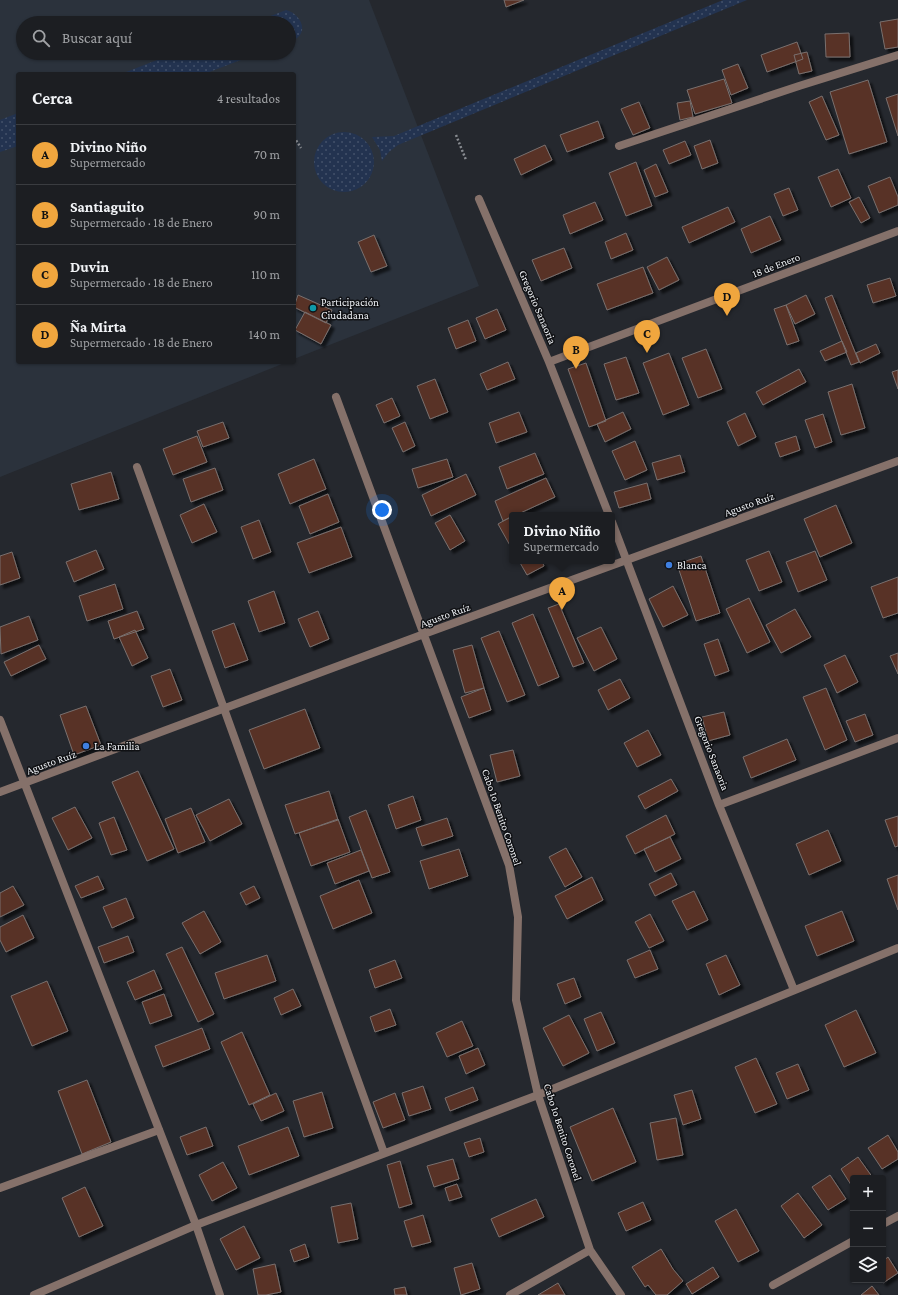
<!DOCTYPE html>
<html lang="es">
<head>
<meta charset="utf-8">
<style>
  :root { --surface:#1c1e22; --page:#25272a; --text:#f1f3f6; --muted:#a0a2a5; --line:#3a3c40; --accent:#f0a63e }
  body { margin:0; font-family:"Crimson Pro",serif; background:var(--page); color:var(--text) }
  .controls { position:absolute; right:12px; bottom:12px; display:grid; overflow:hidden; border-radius:4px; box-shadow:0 1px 3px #0004 }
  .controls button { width:36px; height:36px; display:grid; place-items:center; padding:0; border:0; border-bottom:1px solid var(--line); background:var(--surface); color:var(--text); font:20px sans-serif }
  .you { position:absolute; left:382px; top:510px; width:14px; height:14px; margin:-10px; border:3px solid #fff; border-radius:50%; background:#1a73e8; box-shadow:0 0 0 6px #1a73e833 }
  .badge { display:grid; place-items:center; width:26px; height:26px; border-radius:50%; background:var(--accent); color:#111; font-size:13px; font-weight:700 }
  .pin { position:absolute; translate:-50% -33px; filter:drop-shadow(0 1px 2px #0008) }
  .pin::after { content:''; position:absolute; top:21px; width:14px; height:12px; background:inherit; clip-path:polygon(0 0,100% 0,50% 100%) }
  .popup { position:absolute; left:509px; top:512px; width:106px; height:52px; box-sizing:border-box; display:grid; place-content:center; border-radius:4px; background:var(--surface); filter:drop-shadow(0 1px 3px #0005); font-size:13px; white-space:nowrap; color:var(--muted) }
  .popup b { font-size:15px; color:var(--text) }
  .popup::after { content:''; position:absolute; left:50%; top:100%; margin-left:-8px; border:8px solid transparent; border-top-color:var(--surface) }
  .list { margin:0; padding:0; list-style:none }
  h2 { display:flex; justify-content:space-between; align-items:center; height:52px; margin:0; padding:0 16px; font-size:17px }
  h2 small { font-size:13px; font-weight:400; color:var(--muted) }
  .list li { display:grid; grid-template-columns:26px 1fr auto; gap:12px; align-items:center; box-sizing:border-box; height:60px; padding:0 16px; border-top:1px solid var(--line) }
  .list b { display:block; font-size:15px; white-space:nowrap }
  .list p { margin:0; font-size:13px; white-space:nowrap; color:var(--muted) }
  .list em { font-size:13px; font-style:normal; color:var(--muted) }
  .icon { flex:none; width:22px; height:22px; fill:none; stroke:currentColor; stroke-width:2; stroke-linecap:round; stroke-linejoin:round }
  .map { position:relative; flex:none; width:898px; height:1295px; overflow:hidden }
  .search { position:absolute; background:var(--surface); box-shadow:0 1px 3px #0004; left:16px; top:16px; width:280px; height:44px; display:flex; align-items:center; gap:10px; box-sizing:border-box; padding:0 14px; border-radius:22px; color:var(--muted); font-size:15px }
  .panel { position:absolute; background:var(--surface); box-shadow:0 1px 3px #0004; left:16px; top:72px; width:280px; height:292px; border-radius:4px }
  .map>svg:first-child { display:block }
  .built { fill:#2b323c; fill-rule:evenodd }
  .grass { fill:url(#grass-dots) }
  .building { fill:#583126; stroke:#79706e; filter:url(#shadow) }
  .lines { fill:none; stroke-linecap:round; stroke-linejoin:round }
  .path { stroke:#888b90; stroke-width:2.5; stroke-dasharray:2 2; stroke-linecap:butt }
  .lane { stroke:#85716a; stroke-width:8 }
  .street { stroke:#85716a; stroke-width:8 }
  .culture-dot { fill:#0f9aa8; stroke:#101114; stroke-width:1.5 }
  .shop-dot { fill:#3f7fe0; stroke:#101114; stroke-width:1.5 }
  .labels { text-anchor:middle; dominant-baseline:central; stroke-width:3; stroke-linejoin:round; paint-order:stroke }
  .street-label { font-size:11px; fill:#eef1f5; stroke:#101114 }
  .poi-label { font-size:11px; fill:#eef1f5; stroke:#101114; text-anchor:start }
</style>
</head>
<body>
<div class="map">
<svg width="898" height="1295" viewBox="0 0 898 1295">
  <defs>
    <pattern id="grass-dots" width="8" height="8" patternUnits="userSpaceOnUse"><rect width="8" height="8" fill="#233350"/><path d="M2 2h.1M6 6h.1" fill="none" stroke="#43516a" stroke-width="1.8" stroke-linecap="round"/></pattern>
    <filter id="shadow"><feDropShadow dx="3.5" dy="3.5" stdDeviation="1" flood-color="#0009"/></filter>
  </defs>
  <rect width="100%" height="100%" fill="#25282e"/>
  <!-- built -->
  <path class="built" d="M0 0H369L479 286 294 359V74H18V362H287L0 477ZM23 23H289V53H23Z"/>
  <!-- grass -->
  <path class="grass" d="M723 0H747L398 145 389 152 382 161 380 150 372 137 394 136Z
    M286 10C296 12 307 25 300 35 297 39 293 40 289 41V23H253Z
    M175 53H259L204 74H121Z
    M18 113V146L0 152V120Z
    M314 162a30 30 0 1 1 60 0a30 30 0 1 1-60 0Z"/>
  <!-- building -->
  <path class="building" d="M504 0H524L506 7Z
    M898 19V47L885 49 880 22Z
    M849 33 850 57H826L825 34Z
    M797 42 803 59 767 72 761 55Z
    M807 52 812 71 799 74 794 55Z
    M738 64 748 88 731 95 722 70Z
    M724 79 732 103 695 114 687 90Z
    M868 80 887 142 849 154 830 92Z
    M898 94V136L886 98Z
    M822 96 839 135 826 140 809 102Z
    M690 101 693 117 680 120 677 103Z
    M639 102 650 128 633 135 621 109Z
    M598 121 604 138 567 152 560 135Z
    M710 140 718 163 702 169 694 146Z
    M685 141 691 155 669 164 663 150Z
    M545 145 552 160 521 175 514 159Z
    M636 162 652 206 626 216 609 173Z
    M656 164 668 192 655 197 644 170Z
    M838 169 851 198 831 207 818 177Z
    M890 177 898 197V205L879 213 868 186Z
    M789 188 798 210 783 216 774 194Z
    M859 197 870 218 861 223 849 202Z
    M595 202 603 220 570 234 563 215Z
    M728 207 735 222 689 243 682 227Z
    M770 216 781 240 751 253 741 229Z
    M626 233 633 250 611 259 605 242Z
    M374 235 387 266 371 272 358 242Z
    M564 248 572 268 541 281 532 260Z
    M667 257 679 280 659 290 647 267Z
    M643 267 653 293 607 310 597 284Z
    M890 278 896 296 873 303 867 285Z
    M298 295 332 310 326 323 294 307Z
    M806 295 815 314 795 324 786 305Z
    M832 295 859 362 851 365 825 298Z
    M786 305 799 341 787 345 774 309Z
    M497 309 506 330 485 339 476 318Z
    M305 312 331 325 321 344 295 330Z
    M468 320 476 341 456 349 448 328Z
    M842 341 847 352 825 361 820 351Z
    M876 344 880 353 860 363 856 353Z
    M706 349 722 389 698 398 682 358Z
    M669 353 689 405 663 415 643 363Z
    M626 357 639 393 616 400 604 364Z
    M508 362 515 379 487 390 480 374Z
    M586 363 606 421 589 427 568 369Z
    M799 369 806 382 763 405 756 392Z
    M898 370V389L892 372Z
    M435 379 448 412 430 419 417 386Z
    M852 384 865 428 841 435 828 392Z
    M392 398 400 416 384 423 376 405Z
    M519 412 527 432 496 443 489 423Z
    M623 412 631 429 605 442 597 424Z
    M745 413 756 437 738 446 727 422Z
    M823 414 832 442 815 448 805 420Z
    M223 422 229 438 203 447 197 431Z
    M405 422 415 446 403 452 392 428Z
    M197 436 207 462 173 475 163 449Z
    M796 436 800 450 780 457 775 443Z
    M635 441 647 470 625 480 612 451Z
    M535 453 544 474 507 489 499 467Z
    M680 455 685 472 657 480 652 463Z
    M314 459 326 489 290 504 278 474Z
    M447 459 453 477 418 488 412 469Z
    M215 468 223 490 191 502 183 479Z
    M111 472 119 499 79 510 71 484Z
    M466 474 476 495 431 516 422 495Z
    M546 478 555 497 516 515H512V517L503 521 495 501Z
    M647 483 651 499 619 508 614 492Z
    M328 494 339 522 310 534 299 506Z
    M204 504 217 532 192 543 180 515Z
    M836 505 852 543 820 557 804 519Z
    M450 515 465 541 450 550 435 523Z
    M512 516V549L498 524Z
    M259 520 271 552 253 559 241 527Z
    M341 527 352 557 309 573 297 543Z
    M96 550 104 569 74 582 66 562Z
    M769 551 782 582 759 591 746 560Z
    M815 551 827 580 798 592 786 562Z
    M12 552 20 578 0 585V556Z
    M701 556 720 613 696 621 677 564Z
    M519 561H542L544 566 527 575Z
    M898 577V613L883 618 871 587Z
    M115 584 123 609 87 621 79 596Z
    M673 586 688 615 663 627 649 599Z
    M274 591 285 623 259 632 248 601Z
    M749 598 770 642 747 653 726 609Z
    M559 604 584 663 573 667 548 608Z
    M795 609 811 637 781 653 766 625Z
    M137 611 144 629 114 639 108 621Z
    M318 611 329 639 310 647 298 619Z
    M533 614 559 677 538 686 512 623Z
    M29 616 38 640 1 654 0 627Z
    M234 623 248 660 225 668 212 631Z
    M601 627 617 659 594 671 577 638Z
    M135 630 148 658 132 666 119 637Z
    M499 631 525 695 507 702 481 638Z
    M718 639 729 671 715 676 704 644Z
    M39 645 46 659 11 676 4 662Z
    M472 645 484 688 465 693 453 650Z
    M898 653V674L890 656Z
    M845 655 858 682 837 693 824 665Z
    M170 669 182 700 163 707 151 676Z
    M620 679 630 698 608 710 598 690Z
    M484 688 491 710 469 718 461 697Z
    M826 688 847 740 825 750 803 697Z
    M86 706 101 745 74 755 60 715Z
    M305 709 320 748 264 769 249 730Z
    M724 712 730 735 708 741 702 717Z
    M865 714 873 735 855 742 846 721Z
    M648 730 661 755 637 767 624 743Z
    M787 739 796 760 751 778 743 757Z
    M513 750 520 776 497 782 490 755Z
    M138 771 174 849 147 861 112 782Z
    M671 779 678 791 645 809 638 796Z
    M329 791 338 820 295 834 285 805Z
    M413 796 421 820 396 829 388 805Z
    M229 799 242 824 210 841 196 815Z
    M75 807 92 838 68 850 52 818Z
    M191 808 205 842 178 853 165 819Z
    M366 810 390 872 372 878 349 817Z
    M666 815 675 834 635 854 626 836Z
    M898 816V846L895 847 885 820Z
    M114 817 127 850 111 855 99 823Z
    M447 818 453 836 422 846 416 828Z
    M338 819 350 852 311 866 299 833Z
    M828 830 841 861 809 875 796 844Z
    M670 837 681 859 655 872 644 849Z
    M566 848 582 877 565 887 549 857Z
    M459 849 468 876 429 889 420 861Z
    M361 850 369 871 335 884 327 863Z
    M671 873 677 885 655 896 649 884Z
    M898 875V910L887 879Z
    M98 876 104 889 81 898 75 886Z
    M592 877 603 900 567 919 555 896Z
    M359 880 372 913 333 929 320 896Z
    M13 886 24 905 0 917V893Z
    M254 886 260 898 246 905 240 893Z
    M694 891 708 920 687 930 672 901Z
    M126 898 134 918 112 928 103 907Z
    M204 911 221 942 200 954 182 923Z
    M842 911 854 941 817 956 805 926Z
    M650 914 664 941 649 948 635 922Z
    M23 915 34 938 6 952 0 940V927Z
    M128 936 134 952 104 963 98 947Z
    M182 947 214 1014 198 1022 166 954Z
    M650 950 658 969 635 978 627 960Z
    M267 955 276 981 224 999 215 973Z
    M726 955 740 985 719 995 706 964Z
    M395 960 402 978 375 988 369 970Z
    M154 970 162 989 135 1000 127 982Z
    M574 978 581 997 565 1004 557 984Z
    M47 981 68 1031 32 1046 11 996Z
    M293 989 301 1006 281 1015 274 998Z
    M164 994 172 1016 150 1024 142 1002Z
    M390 1009 396 1025 375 1032 370 1017Z
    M856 1010 876 1053 844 1067 825 1025Z
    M601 1012 615 1043 597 1051 584 1019Z
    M569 1015 589 1053 563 1066 543 1028Z
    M462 1021 473 1046 447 1057 436 1033Z
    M202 1028 210 1049 163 1067 155 1046Z
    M242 1032 270 1095 249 1105 221 1042Z
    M478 1048 485 1065 466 1074 459 1056Z
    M756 1058 777 1104 755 1113 735 1067Z
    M798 1064 809 1090 787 1099 776 1073Z
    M87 1080 111 1142 82 1154 58 1091Z
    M423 1086 431 1109 409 1116 402 1093Z
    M473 1087 478 1100 450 1111 445 1098Z
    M692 1090 701 1119 683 1125 674 1095Z
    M322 1092 333 1128 304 1137 293 1101Z
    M276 1093 284 1111 261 1121 253 1104Z
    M395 1093 405 1120 383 1128 373 1102Z
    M613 1108 636 1162 592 1181 570 1127Z
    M676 1118 683 1155 657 1160 650 1123Z
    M206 1127 213 1146 187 1155 180 1137Z
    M288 1127 299 1156 249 1175 238 1146Z
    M888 1135 898 1152V1159L882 1169 868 1148Z
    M480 1138 484 1152 469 1157 464 1143Z
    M858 1157 873 1178H853V1188L841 1169Z
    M453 1159 459 1179 434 1187 427 1166Z
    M400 1161 412 1204 399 1208 387 1165Z
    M223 1162 237 1188 212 1201 199 1175Z
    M830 1175 846 1199 828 1210 812 1187Z
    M457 1184 462 1197 449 1201 445 1188Z
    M85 1187 103 1226 79 1237 62 1198Z
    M798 1193 822 1225 804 1238 781 1206Z
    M536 1199 544 1217 499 1237 491 1219Z
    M643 1202 651 1220 626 1231 618 1213Z
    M351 1203 358 1239 338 1243 331 1207Z
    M736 1209 759 1251 738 1262 715 1221Z
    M423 1215 431 1242 412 1247 404 1221Z
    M244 1226 260 1258 236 1270 220 1239Z
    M305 1244 309 1257 294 1262 290 1250Z
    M661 1249 673 1269 683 1281 667 1295H656L648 1285 645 1287 632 1267Z
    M888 1257 898 1273 883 1283 881 1280H883V1261Z
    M472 1263 480 1289 461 1295 454 1268Z
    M275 1264 281 1292 266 1295H258L253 1269Z
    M713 1267 719 1277 692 1294 686 1284Z
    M558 1283 565 1295H538Z
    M872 1286 879 1295H861Z
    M405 1287 407 1295H395L394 1289Z"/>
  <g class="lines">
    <!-- path -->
    <path class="path" d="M456 135 466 160
      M294 137 301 148"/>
    <!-- lane -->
    <path class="lane" d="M0 1188 159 1130"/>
    <!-- street -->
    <path class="street" d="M619 146 799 86 898 55
      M479 199 549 362 609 515
      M549 362 898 231
      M336 397 509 865 518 917 516 1000 538 1095 590 1250 621 1295
      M137 467 384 1153
      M612 522 719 805 794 990
      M0 720 196 1225 220 1295
      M0 792 424 634 898 461
      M719 805 898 738
      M883 1224 898 1216
      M773 1285 853 1241
      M34 1295 196 1225 538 1095 898 948
      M510 1295 590 1250"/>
  </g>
  <!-- markers -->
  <circle class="culture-dot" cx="313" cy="308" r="4"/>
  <g class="shop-dot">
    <circle cx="669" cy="565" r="4"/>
    <circle cx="86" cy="746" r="4"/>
  </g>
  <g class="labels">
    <!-- street labels -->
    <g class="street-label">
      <text transform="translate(776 265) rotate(-21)">18 de Enero</text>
      <text transform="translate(538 307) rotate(67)">Gregorio Sanaoria</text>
      <text transform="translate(749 504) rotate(-20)">Agusto Ruíz</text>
      <text transform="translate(445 615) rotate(-20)">Agusto Ruíz</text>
      <text transform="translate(712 753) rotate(69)">Gregorio Sanaoria</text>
      <text transform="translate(51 762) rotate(-20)">Agusto Ruíz</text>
      <text transform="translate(502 817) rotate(71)">Cabo 1o Benito Coronel</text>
      <text transform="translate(563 1132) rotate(72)">Cabo 1o Benito Coronel</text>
    </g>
    <!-- poi labels -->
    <g class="poi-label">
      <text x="321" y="302">Participación<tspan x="321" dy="13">Ciudadana</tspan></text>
      <text x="677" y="565">Blanca</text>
      <text x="94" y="746">La Familia</text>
    </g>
  </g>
</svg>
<div class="controls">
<button>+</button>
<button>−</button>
<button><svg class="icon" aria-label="layers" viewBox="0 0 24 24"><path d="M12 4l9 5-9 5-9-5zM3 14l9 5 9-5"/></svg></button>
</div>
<div class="you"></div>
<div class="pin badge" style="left:562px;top:610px">A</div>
<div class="popup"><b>Divino Niño</b>Supermercado</div>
<div class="pin badge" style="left:576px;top:369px">B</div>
<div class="pin badge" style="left:647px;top:353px">C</div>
<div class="pin badge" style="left:727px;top:316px">D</div>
<div class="search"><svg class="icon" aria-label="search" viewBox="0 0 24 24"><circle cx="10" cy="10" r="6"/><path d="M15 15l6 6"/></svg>Buscar aquí</div>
<section class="panel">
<h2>Cerca<small>4 resultados</small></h2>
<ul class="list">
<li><span class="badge">A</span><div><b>Divino Niño</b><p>Supermercado</p></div><em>70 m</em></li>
<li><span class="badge">B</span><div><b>Santiaguito</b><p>Supermercado · 18 de Enero</p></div><em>90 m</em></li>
<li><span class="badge">C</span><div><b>Duvin</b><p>Supermercado · 18 de Enero</p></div><em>110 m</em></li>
<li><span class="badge">D</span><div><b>Ña Mirta</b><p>Supermercado · 18 de Enero</p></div><em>140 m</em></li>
</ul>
</section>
</div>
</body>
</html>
